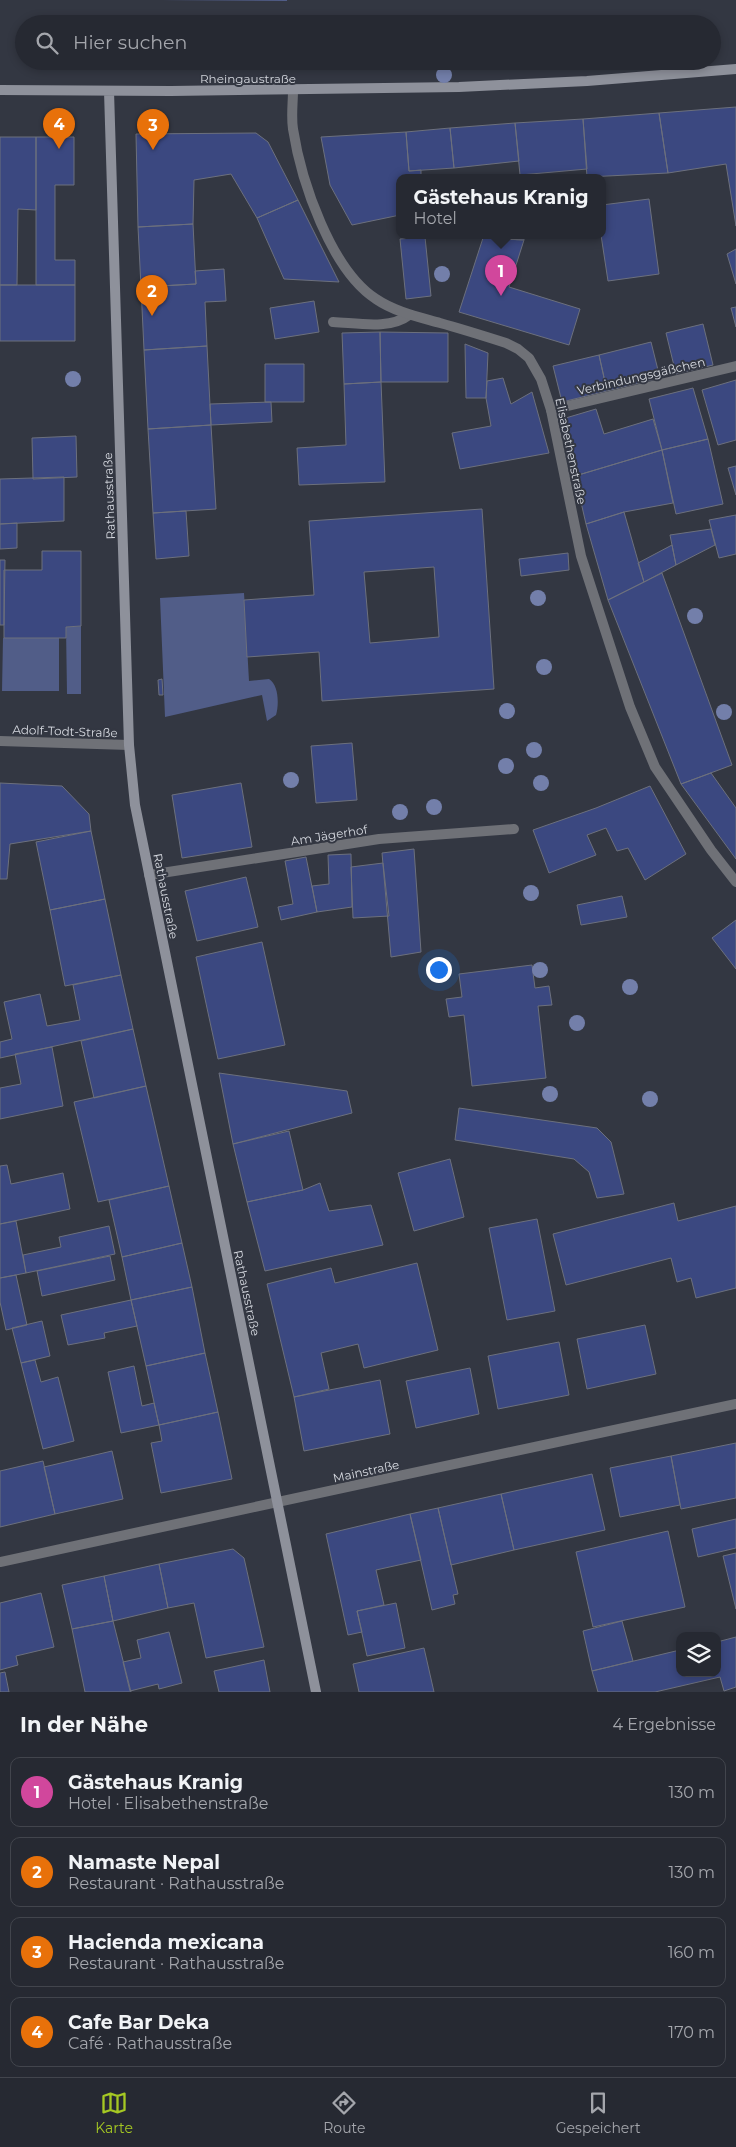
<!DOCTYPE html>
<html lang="de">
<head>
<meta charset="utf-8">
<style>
  :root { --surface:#262932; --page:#2e313a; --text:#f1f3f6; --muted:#a4a6ac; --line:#42454d; --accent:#a5c823 }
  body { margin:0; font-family:Montserrat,sans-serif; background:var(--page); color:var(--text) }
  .controls { position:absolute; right:15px; bottom:15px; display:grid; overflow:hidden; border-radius:10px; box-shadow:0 2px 8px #0003 }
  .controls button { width:45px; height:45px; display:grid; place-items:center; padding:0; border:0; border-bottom:1px solid var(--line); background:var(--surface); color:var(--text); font:25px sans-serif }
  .you { position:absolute; left:438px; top:969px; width:18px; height:18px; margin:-12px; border:4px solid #fff; border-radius:50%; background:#1a73e8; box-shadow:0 0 0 8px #1a73e833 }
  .badge { display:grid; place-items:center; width:32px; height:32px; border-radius:50%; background:var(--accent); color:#fff; font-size:16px; font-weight:700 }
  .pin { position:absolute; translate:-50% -41px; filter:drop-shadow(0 1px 2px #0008) }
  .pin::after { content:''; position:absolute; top:26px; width:18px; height:15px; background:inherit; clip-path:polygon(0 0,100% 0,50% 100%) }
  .popup { position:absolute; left:396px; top:174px; width:210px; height:65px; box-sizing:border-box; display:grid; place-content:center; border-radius:10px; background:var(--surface); filter:drop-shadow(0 1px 4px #0005); font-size:16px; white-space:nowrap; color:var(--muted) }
  .popup b { font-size:19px; color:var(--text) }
  .popup::after { content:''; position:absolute; left:50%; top:100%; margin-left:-10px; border:10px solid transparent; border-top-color:var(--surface) }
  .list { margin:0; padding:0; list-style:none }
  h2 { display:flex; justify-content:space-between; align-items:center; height:65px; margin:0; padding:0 20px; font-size:21px }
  h2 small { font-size:16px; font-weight:400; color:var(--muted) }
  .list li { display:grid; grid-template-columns:32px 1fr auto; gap:15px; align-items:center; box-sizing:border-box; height:70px; margin:0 10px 10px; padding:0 10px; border:1px solid var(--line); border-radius:10px }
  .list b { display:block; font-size:19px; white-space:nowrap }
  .list p { margin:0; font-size:16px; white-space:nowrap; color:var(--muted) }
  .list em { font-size:16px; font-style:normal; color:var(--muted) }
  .icon { flex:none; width:28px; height:28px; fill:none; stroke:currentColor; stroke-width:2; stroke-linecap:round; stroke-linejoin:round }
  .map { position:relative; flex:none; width:736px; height:1692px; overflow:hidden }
  .search { position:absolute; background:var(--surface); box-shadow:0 2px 8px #0003; left:15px; right:15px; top:15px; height:55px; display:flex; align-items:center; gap:12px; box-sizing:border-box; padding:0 18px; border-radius:28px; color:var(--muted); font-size:19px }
  .sheet { height:385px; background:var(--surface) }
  nav { display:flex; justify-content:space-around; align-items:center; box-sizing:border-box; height:70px; border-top:1px solid var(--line); background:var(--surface); font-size:14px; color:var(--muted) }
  nav a { display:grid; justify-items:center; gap:2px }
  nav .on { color:var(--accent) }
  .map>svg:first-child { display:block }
  .green { fill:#515d88 }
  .building { fill:#3b4880; stroke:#6c707d; fill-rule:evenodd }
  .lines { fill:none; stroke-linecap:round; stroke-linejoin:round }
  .lane { stroke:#6f7177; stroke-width:10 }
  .street { stroke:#6f7177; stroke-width:10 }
  .secondary { stroke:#8e919b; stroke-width:10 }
  .tree { fill:#737faa }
  .labels { text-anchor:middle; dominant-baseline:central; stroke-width:4; stroke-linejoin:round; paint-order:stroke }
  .street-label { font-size:12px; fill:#d6d9e0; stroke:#333742 }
</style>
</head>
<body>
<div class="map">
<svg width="736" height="1692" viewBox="0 0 736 1692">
  <rect width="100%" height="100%" fill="#333742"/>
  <!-- green -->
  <path class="green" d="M161 0H287V1Z
    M244 593 249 681 269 679C279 685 279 705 276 715L267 721 262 695 165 717 160 598Z
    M81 626V694H67L66 627Z
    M3 638H59V691H2Z"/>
  <!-- building -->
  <path class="building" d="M736 107V226L726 164 668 173 659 113Z
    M659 113 668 173 587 177 583 119Z
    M583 119 587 169 520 175 515 123Z
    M515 123 519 161 454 168 450 128Z
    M450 128 454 168 409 171 406 132Z
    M406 132 409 171 421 170V177H400V215L352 225 330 185 321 137Z
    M256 133 268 142 298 200 257 218 231 174 194 180 193 224 138 227 136 134Z
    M0 137H36V210L18 209 17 285H0Z
    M36 137H74V185H55V260H75V285H36Z
    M649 199 659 274 608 281 601 235 602 205Z
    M298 200 339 282 284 279 257 218Z
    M193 224 196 284 141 287 138 227Z
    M483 235H524V240L483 238Z
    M425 237 431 296 406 299 400 239Z
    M483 238 524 240 509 287 580 309 569 345 459 312Z
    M736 249V284L727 254Z
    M224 269 226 301 205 302 207 346 144 350 141 287 196 284 195 271Z
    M0 285H75V341H0Z
    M314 301 319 332 275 339 270 308Z
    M736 307V327L731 308Z
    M703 324 713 365 676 374 666 333Z
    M380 332 381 382 344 384 342 333Z
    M380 332 448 333V382H381Z
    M651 342 660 378 607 391 599 355Z
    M465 344 488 353 486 398H466Z
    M207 346 211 425 148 429 144 350Z
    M599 355 607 391 562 402 553 366Z
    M265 364H304V402H265Z
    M503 378 511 404 532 392 549 453 460 469 452 433 491 426 486 398 487 381Z
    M736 380V440L718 445 702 390Z
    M381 382 385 482 299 485 297 448 346 445 344 384Z
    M693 388 708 439 662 450 649 399Z
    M271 402 272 422 211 425 210 404Z
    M596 409 604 434 653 419 662 450 575 476 559 420Z
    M211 425 216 509 153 513 148 429Z
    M76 436 77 477 33 479 32 438Z
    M708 439 723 504 676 514 662 450Z
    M662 450 673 503 624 512 586 524 575 476Z
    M736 466V495L728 468Z
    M64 477V521L0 524V479Z
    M482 509 494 689 322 701 319 652 247 657 244 600 314 595 309 521ZM434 567 439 637 370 643 364 572Z
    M186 511 189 556 156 559 153 513Z
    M624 512 644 582 608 600 586 524Z
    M736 515V554L719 558 709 520Z
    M17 523V548L0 549V524Z
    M711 529 715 545 676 565 670 535Z
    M672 545 676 565 644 582 638 563Z
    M42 551H81V626L66 627V638H4V570H42Z
    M568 553 569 570 521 576 519 559Z
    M0 560H5L4 625H0Z
    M662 573 732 765 681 784 608 600Z
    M162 679 163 695H159L158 680Z
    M352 743 357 800 316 803 311 746Z
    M711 773 736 808V859L681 784Z
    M0 783 62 786 89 814 91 831 10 844 7 879H0Z
    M241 783 252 847 182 858 172 795Z
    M650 786 686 854 645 880 628 848 617 851 606 828 587 835 596 855 549 873 533 830 596 808Z
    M91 831 105 899 50 910 36 842Z
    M414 849 421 952 391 957 382 853Z
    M351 854 352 907 317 912 312 886 329 884 328 855Z
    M306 857 317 912 281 920 278 907 293 904 285 861Z
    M383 863 389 916 353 918 351 867Z
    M246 877 258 927 197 941 185 891Z
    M622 896 627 917 581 925 577 905Z
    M105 899 121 975 65 986 50 910Z
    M736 920V969L712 938Z
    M262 942 285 1045 218 1059 196 957Z
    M532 965 535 988 549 986 552 1005 538 1006 546 1078 472 1086 464 1015 449 1017 446 999 462 997 459 974Z
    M121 975 133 1029 0 1058V1042L12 1039 4 1002 40 994 47 1026 80 1020 73 985Z
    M133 1029 146 1086 94 1098 81 1041Z
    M52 1047 63 1106 0 1119V1088L21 1084 15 1054Z
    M219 1073 347 1091 352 1113 233 1144Z
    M146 1086 169 1186 98 1202 74 1102Z
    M459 1108 597 1128 611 1142 624 1194 597 1198 589 1172 574 1159 455 1140Z
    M289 1131 303 1190 247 1202 233 1144Z
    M450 1159 464 1217 414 1231 398 1173Z
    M7 1165 11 1184 63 1173 70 1209 0 1224V1166Z
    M320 1183 329 1211 371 1205 383 1245 265 1271 247 1202 303 1190Z
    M169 1186 182 1243 122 1257 109 1200Z
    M674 1203 678 1221 736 1206V1288L696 1298 691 1278 677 1282 671 1258 566 1285 553 1234Z
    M537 1219 555 1311 507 1320 489 1228Z
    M16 1221 26 1273 0 1278V1224Z
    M109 1226 115 1254 26 1273 23 1255 61 1247 59 1237Z
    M182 1243 192 1287 131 1300 122 1257Z
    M110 1256 115 1280 42 1296 37 1271Z
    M417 1263 438 1350 364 1368 358 1344 321 1353 329 1389 294 1397 267 1284 331 1268 335 1283Z
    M16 1275 27 1325 6 1330 0 1302V1278Z
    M192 1287 205 1353 146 1366 131 1300Z
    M131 1300 137 1326 104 1333 105 1338 68 1345 61 1315Z
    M42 1321 50 1356 21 1363 12 1328Z
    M645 1325 656 1374 587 1389 577 1339Z
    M559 1342 569 1395 498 1409 488 1356Z
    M205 1353 218 1412 159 1425 146 1366Z
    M35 1360 41 1382 58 1377 74 1441 43 1449 21 1363Z
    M134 1366 142 1406 154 1403 159 1425 121 1433 108 1372Z
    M470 1368 479 1414 416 1428 406 1381Z
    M380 1380 390 1434 304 1451 294 1397Z
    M218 1412 232 1479 161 1493 151 1443 162 1441 159 1425Z
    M736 1443V1498L681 1509 671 1456Z
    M112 1451 123 1499 55 1514 44 1467Z
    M671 1456 680 1505 620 1517 610 1468Z
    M43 1461 55 1514 0 1527V1471Z
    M592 1474 605 1530 514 1550 501 1494Z
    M501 1494 514 1550 451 1565 438 1508Z
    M438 1508 458 1594 453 1595 455 1604 432 1610 410 1514Z
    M410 1514 421 1560 376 1570 384 1605 357 1611 362 1632 348 1635 326 1534Z
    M736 1519V1548L698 1557 692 1529Z
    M668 1531 685 1607 593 1627 576 1552Z
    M233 1549 244 1558 264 1647 206 1658 194 1603 168 1608 159 1564Z
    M736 1553V1609L723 1556Z
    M159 1564 168 1608 113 1621 104 1576Z
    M104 1576 113 1621 72 1629 62 1585Z
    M41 1593 54 1647 16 1656 18 1665 0 1670V1603Z
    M396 1603 405 1648 367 1656 357 1611Z
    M113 1621 131 1692H85L72 1629Z
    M622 1621 633 1661 592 1671 583 1631Z
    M169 1632 182 1683 159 1689 158 1684 130 1691 123 1662 141 1658 137 1640Z
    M736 1637V1687L724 1691 720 1677 655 1692H598L592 1671 680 1650V1673H717V1642Z
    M424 1648 434 1692H359L353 1664Z
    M264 1660 270 1692H219L214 1671Z
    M5 1672 9 1692H0V1673Z"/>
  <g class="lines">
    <!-- lane -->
    <path class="lane" d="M333 322C357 323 390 330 409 315
      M551 410 736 366
      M149 875 379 839 514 829"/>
    <!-- street -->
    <path class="street" d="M293 90C293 103 291 116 293 129 301 181 331 270 376 299 395 312 419 317 440 323 462 329 484 336 506 343L518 349 529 358 541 379 551 410 581 556 630 707 655 767 711 850 736 882
      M0 741 129 745
      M0 1562C246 1510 490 1455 736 1404"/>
    <!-- secondary -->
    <path class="secondary" d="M0 90 171 91 459 87 587 81 736 69
      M109 91 129 745 135 805 316 1692"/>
  </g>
  <!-- trees -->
  <g class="tree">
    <circle cx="444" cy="75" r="8"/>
    <circle cx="442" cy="274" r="8"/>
    <circle cx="73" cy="379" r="8"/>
    <circle cx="538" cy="598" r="8"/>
    <circle cx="695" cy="616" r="8"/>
    <circle cx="544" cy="667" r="8"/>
    <circle cx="507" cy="711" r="8"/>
    <circle cx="724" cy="712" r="8"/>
    <circle cx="534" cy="750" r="8"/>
    <circle cx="506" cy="766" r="8"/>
    <circle cx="291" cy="780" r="8"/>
    <circle cx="541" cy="783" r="8"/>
    <circle cx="434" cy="807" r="8"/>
    <circle cx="400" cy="812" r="8"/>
    <circle cx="531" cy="893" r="8"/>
    <circle cx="540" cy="970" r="8"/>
    <circle cx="630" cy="987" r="8"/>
    <circle cx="577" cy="1023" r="8"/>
    <circle cx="550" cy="1094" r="8"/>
    <circle cx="650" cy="1099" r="8"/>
  </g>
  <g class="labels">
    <!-- street labels -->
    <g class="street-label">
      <text x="248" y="78">Rheingaustraße</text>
      <text transform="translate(641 376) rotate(-13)">Verbindungsgäßchen</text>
      <text transform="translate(571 451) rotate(78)">Elisabethenstraße</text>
      <text transform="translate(109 496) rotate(-92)">Rathausstraße</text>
      <text transform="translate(65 731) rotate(2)">Adolf-Todt-Straße</text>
      <text transform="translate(329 835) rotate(-9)">Am Jägerhof</text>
      <text transform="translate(166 896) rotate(79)">Rathausstraße</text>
      <text transform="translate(247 1293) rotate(78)">Rathausstraße</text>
      <text transform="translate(366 1471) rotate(-12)">Mainstraße</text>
    </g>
  </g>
</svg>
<div class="controls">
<button><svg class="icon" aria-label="layers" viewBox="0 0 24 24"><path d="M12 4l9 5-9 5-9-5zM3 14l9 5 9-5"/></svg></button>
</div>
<div class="you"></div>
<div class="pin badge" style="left:501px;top:296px;background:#d1479c">1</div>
<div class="popup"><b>Gästehaus Kranig</b>Hotel</div>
<div class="pin badge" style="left:152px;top:316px;background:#e8710a">2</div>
<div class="pin badge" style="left:153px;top:150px;background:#e8710a">3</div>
<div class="pin badge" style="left:59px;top:149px;background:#e8710a">4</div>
<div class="search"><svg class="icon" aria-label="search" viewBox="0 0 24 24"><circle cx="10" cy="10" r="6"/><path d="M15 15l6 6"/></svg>Hier suchen</div>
</div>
<section class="sheet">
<h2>In der Nähe<small>4 Ergebnisse</small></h2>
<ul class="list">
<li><span class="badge" style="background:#d1479c">1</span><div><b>Gästehaus Kranig</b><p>Hotel · Elisabethenstraße</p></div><em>130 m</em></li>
<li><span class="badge" style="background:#e8710a">2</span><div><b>Namaste Nepal</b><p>Restaurant · Rathausstraße</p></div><em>130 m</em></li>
<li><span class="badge" style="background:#e8710a">3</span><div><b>Hacienda mexicana</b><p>Restaurant · Rathausstraße</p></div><em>160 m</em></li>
<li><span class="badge" style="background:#e8710a">4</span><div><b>Cafe Bar Deka</b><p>Café · Rathausstraße</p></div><em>170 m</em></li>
</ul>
</section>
<nav>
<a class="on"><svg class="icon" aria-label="map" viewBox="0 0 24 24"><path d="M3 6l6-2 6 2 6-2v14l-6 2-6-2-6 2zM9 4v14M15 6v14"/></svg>Karte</a>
<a><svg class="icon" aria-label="directions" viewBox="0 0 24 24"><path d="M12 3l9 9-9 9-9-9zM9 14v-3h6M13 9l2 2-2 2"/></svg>Route</a>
<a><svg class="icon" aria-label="saved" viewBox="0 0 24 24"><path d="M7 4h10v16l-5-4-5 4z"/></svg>Gespeichert</a>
</nav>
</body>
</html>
